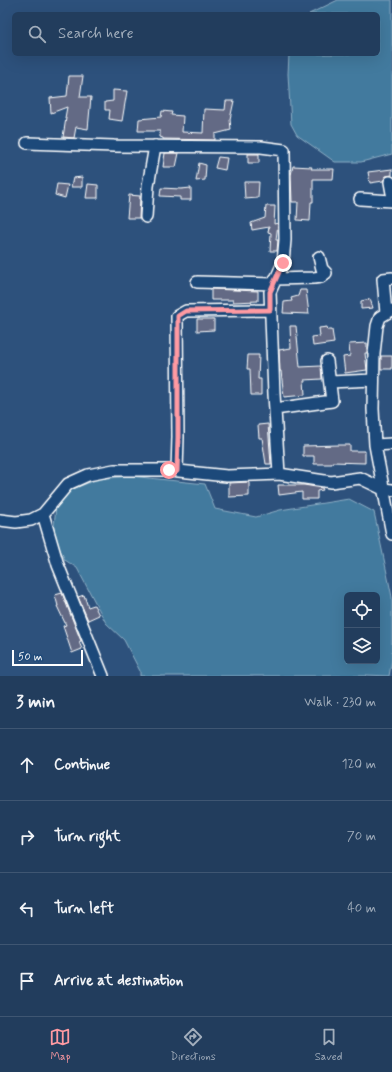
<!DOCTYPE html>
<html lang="en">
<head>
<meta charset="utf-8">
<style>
  :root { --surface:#223d5d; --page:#2a4463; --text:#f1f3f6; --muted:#a2aebc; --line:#3f5672; --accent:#ff9aa2 }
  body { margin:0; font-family:Mynerve,sans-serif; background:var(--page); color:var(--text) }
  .controls { position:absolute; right:12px; bottom:12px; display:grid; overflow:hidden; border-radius:6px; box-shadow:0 4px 16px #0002 }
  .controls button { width:36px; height:36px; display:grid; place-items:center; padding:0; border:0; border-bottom:1px solid var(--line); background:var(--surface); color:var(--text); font:20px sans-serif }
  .scale { position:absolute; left:12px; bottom:10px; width:71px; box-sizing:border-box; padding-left:4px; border:2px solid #fff; border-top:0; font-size:11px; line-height:14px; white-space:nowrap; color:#fff; -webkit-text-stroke:3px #1f4a7a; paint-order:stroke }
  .stop { position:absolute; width:12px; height:12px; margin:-9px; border:3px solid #ff9aa2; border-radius:50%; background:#fff }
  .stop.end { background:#ff9aa2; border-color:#fff; box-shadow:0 1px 4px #0008 }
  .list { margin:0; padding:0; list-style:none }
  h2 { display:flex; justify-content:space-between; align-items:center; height:52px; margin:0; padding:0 16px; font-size:17px }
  h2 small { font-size:13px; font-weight:400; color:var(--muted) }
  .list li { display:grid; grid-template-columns:26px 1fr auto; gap:12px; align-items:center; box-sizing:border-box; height:72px; padding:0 16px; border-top:1px solid var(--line) }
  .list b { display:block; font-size:15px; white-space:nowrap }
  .list em { font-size:13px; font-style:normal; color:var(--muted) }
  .icon { flex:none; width:22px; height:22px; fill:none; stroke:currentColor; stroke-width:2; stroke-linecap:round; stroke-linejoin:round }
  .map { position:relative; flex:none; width:392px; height:676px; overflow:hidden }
  .search { position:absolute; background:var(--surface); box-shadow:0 4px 16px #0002; left:12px; right:12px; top:12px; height:44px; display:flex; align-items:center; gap:10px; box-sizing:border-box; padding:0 14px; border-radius:6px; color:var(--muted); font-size:15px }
  .sheet { height:340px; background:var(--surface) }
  nav { display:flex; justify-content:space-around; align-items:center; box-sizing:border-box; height:56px; border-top:1px solid var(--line); background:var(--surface); font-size:11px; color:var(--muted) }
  nav a { display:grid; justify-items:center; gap:2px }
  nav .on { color:var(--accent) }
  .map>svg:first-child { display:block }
  .water { fill:#427a9e; stroke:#8eafc5; fill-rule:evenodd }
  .building { fill:#636b85; stroke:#fff }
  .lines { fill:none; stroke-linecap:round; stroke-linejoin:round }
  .minor-casing { stroke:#fff; stroke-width:14 }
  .minor { stroke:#1f4a7a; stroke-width:11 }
  .route { stroke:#ff9aa2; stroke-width:5 }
</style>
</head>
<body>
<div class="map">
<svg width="392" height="676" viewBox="0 0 392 676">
  <rect width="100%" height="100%" fill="#2d517c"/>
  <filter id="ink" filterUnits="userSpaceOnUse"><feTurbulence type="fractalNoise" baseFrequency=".025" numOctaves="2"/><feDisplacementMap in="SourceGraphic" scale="8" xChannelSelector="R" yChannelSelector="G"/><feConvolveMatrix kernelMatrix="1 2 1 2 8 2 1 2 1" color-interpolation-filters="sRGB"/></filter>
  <g filter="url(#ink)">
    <!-- water -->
    <path class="water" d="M338 0H392V154L361 162H335L297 135 291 124 288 74 289 54H378V14H309Z
      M130 476 205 484 215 509 256 517 280 510 349 499 374 512 392 597V659L389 676 366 675 365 676H140V671L124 640 106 623 77 568 65 560 53 535 56 507 68 491 98 479ZM347 595H377V661H347Z"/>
    <!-- building -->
    <path class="building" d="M69 76H83L80 97H91L88 129 76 127 74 138 63 137 66 118H65L67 107 51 113 50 98 67 96Z
      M113 90 127 91 122 121 109 119 110 110H105V102L113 101Z
      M226 101H234L230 119 231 130 215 134V140L163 139V138L160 137V131H138L139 119 161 117 162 111 172 112 171 115 183 116 182 132 203 133 204 109 225 110Z
      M165 153H179L176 167H163Z
      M248 154H259V163H248Z
      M218 157 227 158 225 170 215 168Z
      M199 163 206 165 205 180 196 181Z
      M293 166 312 167 311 169H334L333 179H313V202H311L310 221 297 220 298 202H292L291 175Z
      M392 169V175L386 176 383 181 370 183 368 172Z
      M82 177V187H71L73 178Z
      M244 182H259L258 198 245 199Z
      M57 184 68 185 65 198 55 195Z
      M88 184 98 185V198H86Z
      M161 188 181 189 191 188V200H180V197L160 196Z
      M129 195 140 196 139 218H127Z
      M266 206H275L274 224 278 223 276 240H278L277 251H270L271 233 268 232 269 227 252 230 251 223 265 218Z
      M211 289 258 291V301L233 302V300H211Z
      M300 290H306L309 314 283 313 284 302 292 301 291 298 298 296Z
      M370 299 373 308 361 309V301Z
      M197 319H214V330L197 331Z
      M290 326H296L300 367 321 366 322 379 304 380 305 395 284 397 281 371H280L279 350 291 348Z
      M327 327 328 330H332L334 343 313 346 312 337 320 336 319 328Z
      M367 343V353H365L367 370 345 373 343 357 350 356 349 344Z
      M248 355H259L258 379H261V395H251L250 369H247Z
      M381 356H392V369H381Z
      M268 424 271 464H266L262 438H259L258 425Z
      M339 445H350V451H365V463L332 462V464H314V456H303V446Z
      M249 482V496L229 497V483Z
      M278 485H304L322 488 323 490 317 491V499H302V492L279 495Z
      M62 593 81 641 79 642 82 649 72 653 63 626 66 625 57 606H58L55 595Z
      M84 595 88 607 94 605 99 615 88 620 78 597Z"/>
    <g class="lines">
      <!-- minor casing -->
      <g class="minor-casing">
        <path id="minor" d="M27 143 114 146 261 147 284 150 285 240 283 263 270 292 274 394 279 474
          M390 182 392 193
          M360 199 392 201
          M146 217 148 186 155 146
          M275 279 314 278 321 277 326 273 322 269 319 257
          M197 282 273 284
          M392 310 380 317 377 326 374 354 373 409 375 445 392 534
          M386 313 383 279 392 278
          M330 382 373 380
          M275 409 332 401 327 361
          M375 445 392 444
          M177 471 178 437 177 316 186 311 270 310
          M43 514 58 565 103 676
          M0 520 16 522 31 520 43 514 68 484 88 475 114 470H169L227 476 279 474 331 482 360 478 383 489 392 490"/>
      </g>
      <!-- minor -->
      <use href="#minor" class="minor"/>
    </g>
  </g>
  <g class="lines" filter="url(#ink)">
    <!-- route -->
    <path class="route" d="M169 470 177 471 178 437V316L186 311 270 310V292L283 263"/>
  </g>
</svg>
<div class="controls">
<button><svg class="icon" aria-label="locate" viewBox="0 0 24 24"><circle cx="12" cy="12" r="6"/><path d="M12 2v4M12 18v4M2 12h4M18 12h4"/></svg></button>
<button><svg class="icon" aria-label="layers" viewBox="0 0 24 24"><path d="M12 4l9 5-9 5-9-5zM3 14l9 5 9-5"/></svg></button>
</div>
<div class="scale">50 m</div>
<div class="stop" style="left:169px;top:470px"></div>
<div class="stop end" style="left:283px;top:263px"></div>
<div class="search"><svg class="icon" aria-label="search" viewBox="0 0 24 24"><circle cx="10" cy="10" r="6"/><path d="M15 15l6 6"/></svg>Search here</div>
</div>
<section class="sheet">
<h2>3 min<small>Walk · 230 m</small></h2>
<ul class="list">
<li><svg class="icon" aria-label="ahead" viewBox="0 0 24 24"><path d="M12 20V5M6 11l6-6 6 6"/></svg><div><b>Continue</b></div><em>120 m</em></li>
<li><svg class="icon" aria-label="right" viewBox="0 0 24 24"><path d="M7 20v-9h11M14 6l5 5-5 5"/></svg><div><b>Turn right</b></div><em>70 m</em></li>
<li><svg class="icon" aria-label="left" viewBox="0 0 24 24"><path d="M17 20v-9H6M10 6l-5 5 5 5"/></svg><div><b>Turn left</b></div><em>40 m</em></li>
<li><svg class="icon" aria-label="arrive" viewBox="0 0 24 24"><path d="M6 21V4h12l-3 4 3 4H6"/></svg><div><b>Arrive at destination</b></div></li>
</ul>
</section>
<nav>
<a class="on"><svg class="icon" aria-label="map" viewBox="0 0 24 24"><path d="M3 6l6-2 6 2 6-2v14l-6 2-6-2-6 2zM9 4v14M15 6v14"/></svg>Map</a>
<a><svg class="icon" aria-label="directions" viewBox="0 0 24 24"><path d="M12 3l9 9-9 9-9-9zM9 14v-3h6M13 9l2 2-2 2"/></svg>Directions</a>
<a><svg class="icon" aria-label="saved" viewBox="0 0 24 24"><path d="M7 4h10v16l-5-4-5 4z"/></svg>Saved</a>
</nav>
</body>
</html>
